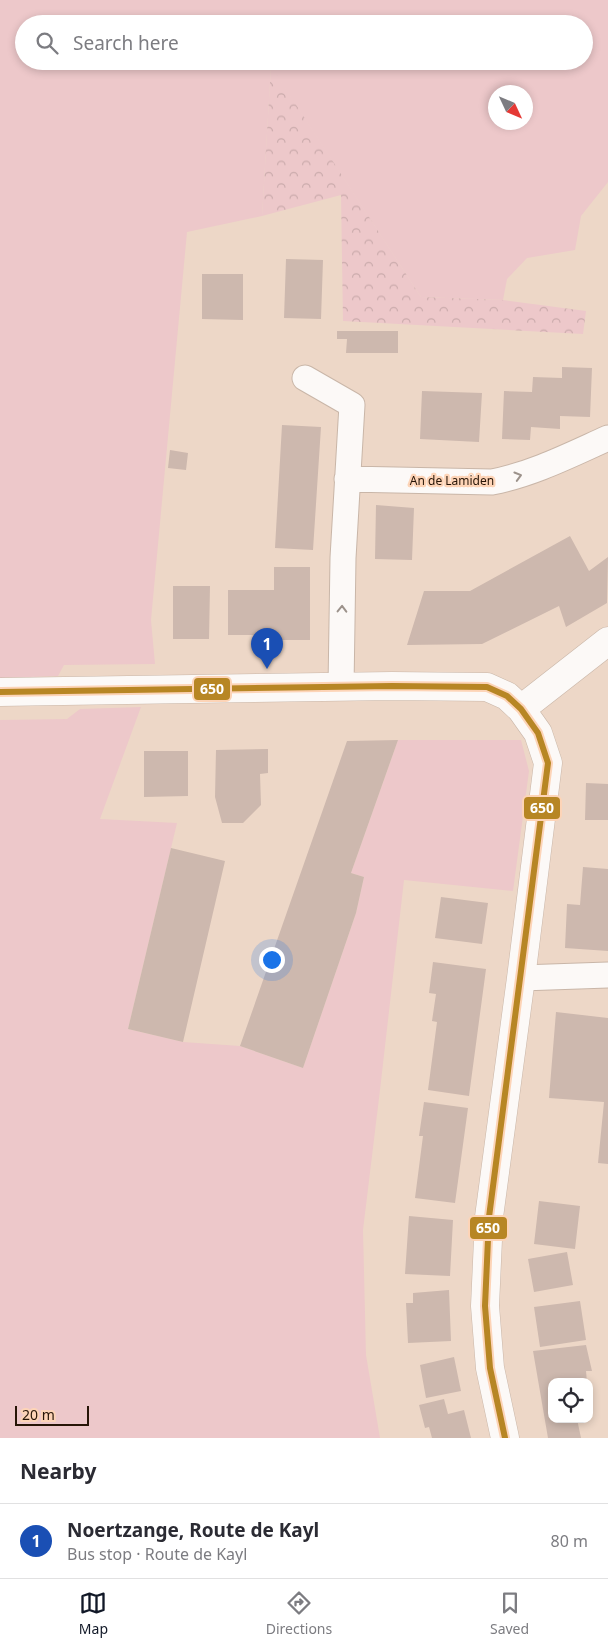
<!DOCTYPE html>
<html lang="en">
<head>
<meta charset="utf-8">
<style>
  :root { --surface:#fff; --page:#f2f2f3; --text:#2b2b33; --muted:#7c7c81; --line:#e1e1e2; --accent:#111827 }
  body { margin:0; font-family:"Noto Sans",sans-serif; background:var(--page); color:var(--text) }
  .controls { position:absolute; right:15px; bottom:15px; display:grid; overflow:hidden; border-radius:10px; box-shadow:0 2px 8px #0003 }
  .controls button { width:45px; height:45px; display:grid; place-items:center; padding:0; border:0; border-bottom:1px solid var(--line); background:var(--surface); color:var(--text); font:25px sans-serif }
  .compass { position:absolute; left:488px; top:85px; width:45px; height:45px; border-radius:50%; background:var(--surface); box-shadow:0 2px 8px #0003; rotate:134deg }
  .scale { position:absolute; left:15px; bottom:12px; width:74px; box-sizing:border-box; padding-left:5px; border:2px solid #271507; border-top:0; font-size:14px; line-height:18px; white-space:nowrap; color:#271507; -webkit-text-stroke:4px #fdd4b7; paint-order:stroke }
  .you { position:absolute; left:271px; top:959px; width:18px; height:18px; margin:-12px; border:4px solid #fff; border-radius:50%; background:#1a73e8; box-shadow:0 0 0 8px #1a73e833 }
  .badge { display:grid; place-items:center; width:32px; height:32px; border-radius:50%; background:var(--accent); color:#fff; font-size:16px; font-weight:700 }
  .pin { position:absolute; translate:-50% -41px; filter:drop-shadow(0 1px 2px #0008) }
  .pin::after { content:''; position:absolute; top:26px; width:18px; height:15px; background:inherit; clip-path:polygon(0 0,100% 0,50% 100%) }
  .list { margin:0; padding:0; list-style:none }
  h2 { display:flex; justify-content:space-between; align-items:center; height:65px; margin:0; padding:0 20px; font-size:21px }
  h2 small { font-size:16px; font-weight:400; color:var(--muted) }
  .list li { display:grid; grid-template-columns:32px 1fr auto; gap:15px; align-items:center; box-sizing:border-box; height:75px; padding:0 20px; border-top:1px solid var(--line) }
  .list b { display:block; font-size:19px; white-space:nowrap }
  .list p { margin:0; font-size:16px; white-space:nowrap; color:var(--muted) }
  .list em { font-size:16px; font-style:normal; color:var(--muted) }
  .icon { flex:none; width:28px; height:28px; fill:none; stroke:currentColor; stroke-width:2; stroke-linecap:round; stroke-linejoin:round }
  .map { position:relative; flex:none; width:608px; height:1438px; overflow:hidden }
  .search { position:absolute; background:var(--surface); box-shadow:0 2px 8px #0003; left:15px; right:15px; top:15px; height:55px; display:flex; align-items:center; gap:12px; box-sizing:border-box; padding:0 18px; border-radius:28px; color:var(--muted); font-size:19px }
  .sheet { height:140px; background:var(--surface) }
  nav { display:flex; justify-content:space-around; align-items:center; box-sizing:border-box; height:70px; border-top:1px solid var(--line); background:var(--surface); font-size:14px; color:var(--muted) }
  nav a { display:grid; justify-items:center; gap:2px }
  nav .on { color:var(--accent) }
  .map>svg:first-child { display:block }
  .grass { fill:#edc8ca; fill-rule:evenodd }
  .forest { fill:url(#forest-crowns) }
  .building { fill:#cdb8ae }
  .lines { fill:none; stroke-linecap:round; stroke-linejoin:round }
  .street-casing { stroke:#c9b6a8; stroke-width:27 }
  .secondary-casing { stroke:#c9b6a8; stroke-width:29 }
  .street { stroke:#fcf9f7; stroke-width:25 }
  .secondary { stroke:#fcf9f7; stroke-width:28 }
  .bus-1-casing { stroke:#fdd4b7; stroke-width:10 }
  .bus-1 { stroke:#b78624; stroke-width:6 }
  .oneway { stroke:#9c928b }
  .labels { text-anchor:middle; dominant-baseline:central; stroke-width:4.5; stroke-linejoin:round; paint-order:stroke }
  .street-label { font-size:12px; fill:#271507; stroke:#fdd4b7 }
  .line-badge { stroke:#fdd4b7; stroke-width:2 }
  .badge-label { font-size:14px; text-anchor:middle; font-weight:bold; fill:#fff }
</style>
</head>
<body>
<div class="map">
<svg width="608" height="1438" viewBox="0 0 608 1438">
  <defs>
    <pattern id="forest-crowns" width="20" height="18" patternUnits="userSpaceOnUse" patternTransform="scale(1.25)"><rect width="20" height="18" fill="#edc8ca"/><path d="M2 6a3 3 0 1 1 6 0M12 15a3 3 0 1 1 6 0" fill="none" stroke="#cbabac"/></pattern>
  </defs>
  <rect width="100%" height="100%" fill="#edd7c7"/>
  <!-- grass -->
  <path class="grass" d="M0 0H608V182L581 216 575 250 527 258 507 279 503 300 421 297 271 67 262 216 187 232 151 620 155 664 64 665 58 676 0 678ZM24 24H584V61H24ZM496 92H526V122H496Z
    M141 707 100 819 177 823 128 1029 183 1042 240 1046 303 1068 356 913 364 877 351 873 398 740H521L529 771 513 891 404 880 380 1090 363 1230 366 1355 380 1438H0V720L67 719 80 709Z"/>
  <!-- forest -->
  <path class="forest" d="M271 66 421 297 503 300 586 311 583 334 343 321 341 195 262 216Z"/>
  <!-- building -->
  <path class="building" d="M286 259 323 260 321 319 284 318Z
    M202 274H243V320L202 319Z
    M337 331H398V353H346L347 339H337Z
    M562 367 592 368 590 417 560 416V429L531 427 530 440 502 439 504 391 532 392 533 377 562 378Z
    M422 391 482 393 479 442 420 439Z
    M282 425 321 427 313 550 275 548Z
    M170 450 188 453 186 470 168 468Z
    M376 505 414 508 412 560 375 559Z
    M570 536 589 571 608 557 607 603 566 627 559 606 482 644 407 645 424 591H470Z
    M274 567H310V640H268V635H228V590H274Z
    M173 586H210L209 639H173Z
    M398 740 351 873 364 877 356 913 303 1068 240 1046 347 741Z
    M268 749V773L260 774 261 805 243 823H222L215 797 216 750Z
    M144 751H188V796L144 797Z
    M586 783 608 784V820H585Z
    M171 848 225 861 183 1042 128 1029Z
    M583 867 608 869V951L565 948 567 904 580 905Z
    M441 897 488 903 482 944 435 938Z
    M433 962 486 969 469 1096 428 1090 437 1022 432 1021 436 994 429 993Z
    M556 1012 608 1018V1164L598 1163 604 1102 549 1098Z
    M424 1102 468 1108 455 1203 415 1198 423 1136H419Z
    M539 1201 580 1206 575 1249 534 1244Z
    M409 1216 453 1220 450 1276 405 1274Z
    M567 1252 573 1285 534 1292 528 1259Z
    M449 1290 451 1341 408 1343 406 1303H413V1293Z
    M580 1301 586 1340 540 1347 534 1307Z
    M586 1345 592 1371H586L587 1382H552V1419H577L581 1438H548L533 1351Z
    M454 1357 461 1391 426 1398 420 1365Z
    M444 1399 448 1414 464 1410 471 1438H432L429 1427 425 1428 419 1405Z"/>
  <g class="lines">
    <!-- street casing -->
    <g class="street-casing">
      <path id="street" d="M305 378 352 405 343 558 341 687
        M347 479 492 482C533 474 570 455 608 438
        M521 978 608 975"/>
    </g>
    <!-- secondary casing -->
    <g class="secondary-casing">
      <path id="secondary" d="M0 692 392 686 487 687 507 696 521 709 538 733 548 763 521 978 489 1217 485 1306 490 1368 505 1438
        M521 709 608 641"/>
    </g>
    <!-- street -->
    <use href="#street" class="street"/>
    <!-- secondary -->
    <use href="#secondary" class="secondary"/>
    <!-- bus-1 casing -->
    <g class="bus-1-casing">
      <path id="bus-1" d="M0 692 392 686 487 687 507 696 521 709 538 733 548 763 489 1217 485 1306 490 1368 505 1438"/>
    </g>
    <!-- bus-1 -->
    <use href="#bus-1" class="bus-1"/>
  </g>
  <!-- one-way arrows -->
  <defs><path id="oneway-chevron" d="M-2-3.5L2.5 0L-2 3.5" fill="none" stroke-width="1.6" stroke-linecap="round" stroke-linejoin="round" transform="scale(1.25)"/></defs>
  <g class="oneway">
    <use href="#oneway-chevron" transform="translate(518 476) rotate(-16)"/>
    <use href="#oneway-chevron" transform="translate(342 609) rotate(-89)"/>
  </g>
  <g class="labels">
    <!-- street labels -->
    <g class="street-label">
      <text x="452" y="480">An de Lamiden</text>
    </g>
  </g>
  <g class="line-badge">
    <rect x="193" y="677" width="38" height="24" rx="5" fill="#b78624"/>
    <rect x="523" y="796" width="38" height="24" rx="5" fill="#b78624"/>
    <rect x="469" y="1216" width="39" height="24" rx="5" fill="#b78624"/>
  </g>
  <g class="badge-label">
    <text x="212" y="694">650</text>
    <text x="542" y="813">650</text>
    <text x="488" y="1233">650</text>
  </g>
</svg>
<div class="controls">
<button><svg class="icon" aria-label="locate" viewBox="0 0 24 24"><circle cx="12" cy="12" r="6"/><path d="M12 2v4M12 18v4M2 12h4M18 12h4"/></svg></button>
</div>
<svg class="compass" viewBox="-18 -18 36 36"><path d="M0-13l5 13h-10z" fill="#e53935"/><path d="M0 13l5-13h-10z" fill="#7c7c81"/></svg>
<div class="scale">20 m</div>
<div class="you"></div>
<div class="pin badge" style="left:267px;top:669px;background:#1a4fb4">1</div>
<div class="search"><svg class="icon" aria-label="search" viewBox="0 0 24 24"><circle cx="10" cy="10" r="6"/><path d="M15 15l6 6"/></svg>Search here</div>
</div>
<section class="sheet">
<h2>Nearby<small></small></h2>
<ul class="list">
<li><span class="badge" style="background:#1a4fb4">1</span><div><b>Noertzange, Route de Kayl</b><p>Bus stop · Route de Kayl</p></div><em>80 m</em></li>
</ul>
</section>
<nav>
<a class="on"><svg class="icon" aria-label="map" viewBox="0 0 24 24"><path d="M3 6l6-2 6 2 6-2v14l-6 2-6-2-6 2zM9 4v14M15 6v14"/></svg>Map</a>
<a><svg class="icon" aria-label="directions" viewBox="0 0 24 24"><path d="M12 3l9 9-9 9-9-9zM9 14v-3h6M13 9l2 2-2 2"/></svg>Directions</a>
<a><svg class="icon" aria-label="saved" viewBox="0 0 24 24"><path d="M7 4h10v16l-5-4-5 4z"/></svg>Saved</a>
</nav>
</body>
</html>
